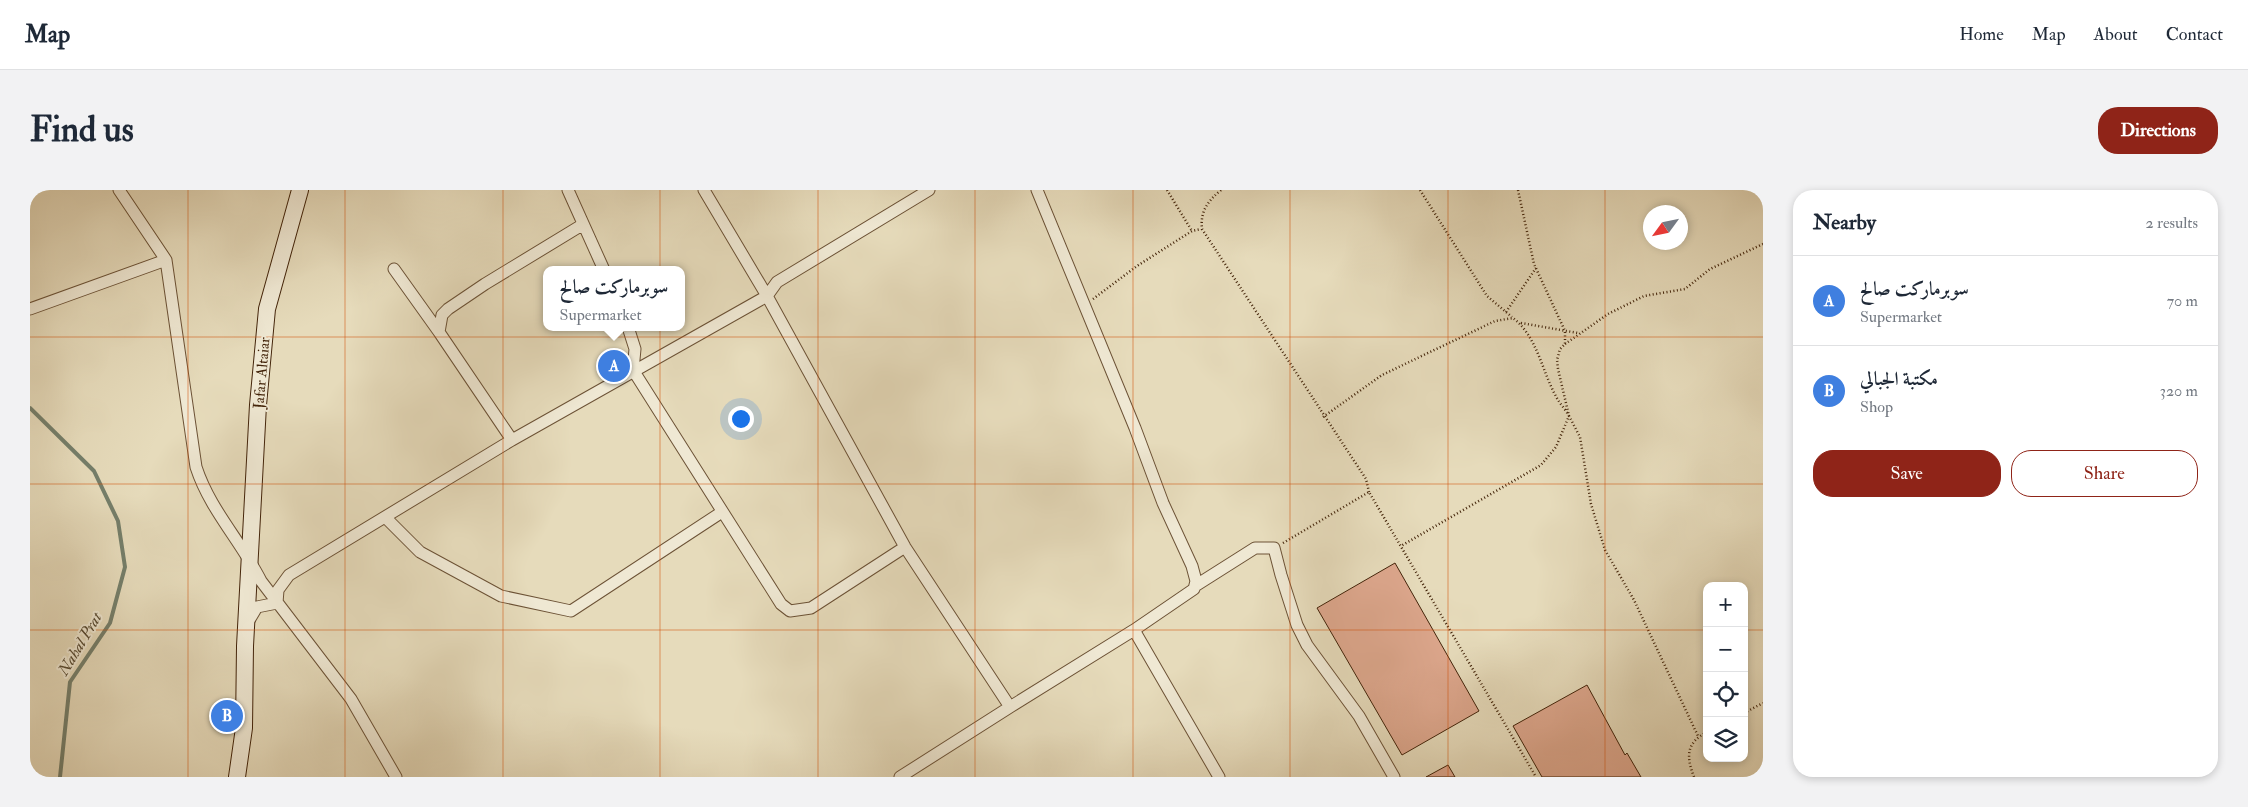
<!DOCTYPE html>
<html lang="en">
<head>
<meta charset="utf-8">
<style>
  :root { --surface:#fff; --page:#f2f2f3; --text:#1f2937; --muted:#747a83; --line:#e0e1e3; --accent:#8f2418 }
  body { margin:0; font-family:"IM FELL Double Pica",Amiri,serif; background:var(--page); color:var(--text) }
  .controls { position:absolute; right:15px; bottom:15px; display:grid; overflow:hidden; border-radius:10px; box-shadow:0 2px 8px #0003 }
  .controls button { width:45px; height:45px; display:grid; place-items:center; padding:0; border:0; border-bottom:1px solid var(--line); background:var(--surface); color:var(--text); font:25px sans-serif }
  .compass { position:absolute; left:1613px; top:15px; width:45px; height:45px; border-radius:50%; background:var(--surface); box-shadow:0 2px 8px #0003; rotate:237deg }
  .you { position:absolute; left:710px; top:228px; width:18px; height:18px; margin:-12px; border:4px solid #fff; border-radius:50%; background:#1a73e8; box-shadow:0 0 0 8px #1a73e833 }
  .badge { display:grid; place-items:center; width:32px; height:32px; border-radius:50%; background:var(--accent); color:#fff; font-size:16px; font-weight:700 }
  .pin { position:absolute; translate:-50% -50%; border:2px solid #fff; box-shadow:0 1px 5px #0006 }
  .popup { position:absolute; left:513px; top:76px; width:142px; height:65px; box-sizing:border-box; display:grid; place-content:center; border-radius:10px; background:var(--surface); filter:drop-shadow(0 1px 4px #0005); font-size:16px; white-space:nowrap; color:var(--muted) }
  .popup b { font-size:19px; color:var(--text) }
  .popup::after { content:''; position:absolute; left:50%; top:100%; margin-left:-10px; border:10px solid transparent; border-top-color:var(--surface) }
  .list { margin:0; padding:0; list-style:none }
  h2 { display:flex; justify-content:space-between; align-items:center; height:65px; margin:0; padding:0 20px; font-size:21px }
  h2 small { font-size:16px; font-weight:400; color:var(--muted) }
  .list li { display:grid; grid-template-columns:32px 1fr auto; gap:15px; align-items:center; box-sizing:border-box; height:90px; padding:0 20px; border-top:1px solid var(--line) }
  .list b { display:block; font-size:19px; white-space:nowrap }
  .list p { margin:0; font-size:16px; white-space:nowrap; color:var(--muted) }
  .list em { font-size:16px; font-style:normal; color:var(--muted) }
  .actions { display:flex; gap:10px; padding:15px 20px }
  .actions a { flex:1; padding:11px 0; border:1px solid var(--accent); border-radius:20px; text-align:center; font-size:18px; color:var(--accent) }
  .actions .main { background:var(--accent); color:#fff }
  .icon { flex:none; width:28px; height:28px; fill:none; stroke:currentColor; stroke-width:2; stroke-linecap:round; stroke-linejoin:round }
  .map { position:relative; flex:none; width:1733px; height:587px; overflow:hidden; border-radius:20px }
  header { display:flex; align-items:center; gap:30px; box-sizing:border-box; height:70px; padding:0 25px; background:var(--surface); border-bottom:1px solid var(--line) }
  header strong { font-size:24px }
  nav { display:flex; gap:28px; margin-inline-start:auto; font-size:18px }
  .intro { display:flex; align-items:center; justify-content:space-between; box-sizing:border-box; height:120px; padding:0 30px }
  h1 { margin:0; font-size:35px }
  .button { padding:12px 22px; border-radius:20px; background:var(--accent); color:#fff; font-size:18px; font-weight:700 }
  main { display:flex; gap:30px; padding:0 30px }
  aside { flex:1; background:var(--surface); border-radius:20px; box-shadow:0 2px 8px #0003 }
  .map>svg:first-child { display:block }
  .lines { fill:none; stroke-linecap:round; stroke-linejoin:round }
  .stream { stroke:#757f6b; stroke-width:4 }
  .building { fill:#dda78d; stroke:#43240a }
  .street-casing { stroke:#6c5236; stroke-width:13 }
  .secondary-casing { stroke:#43240a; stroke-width:18 }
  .path { stroke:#43240a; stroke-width:2.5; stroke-dasharray:1 2.5; stroke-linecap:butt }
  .street { stroke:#efe8d3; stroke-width:11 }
  .secondary { stroke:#efe8d3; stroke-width:16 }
  .grid { fill:none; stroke:#cf510c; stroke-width:1; stroke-opacity:0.55 }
  .labels { text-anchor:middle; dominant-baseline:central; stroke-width:4; stroke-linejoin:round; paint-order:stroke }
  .street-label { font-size:15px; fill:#43240a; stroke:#efe8d3 }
  .water-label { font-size:16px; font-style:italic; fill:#584a32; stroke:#efe8d3 }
</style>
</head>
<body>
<header>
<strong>Map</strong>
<nav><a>Home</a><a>Map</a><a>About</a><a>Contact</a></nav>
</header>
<div class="intro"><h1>Find us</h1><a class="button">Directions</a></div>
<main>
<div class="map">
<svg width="1733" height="587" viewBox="0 0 1733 587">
  <rect width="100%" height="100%" fill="#e6dbbb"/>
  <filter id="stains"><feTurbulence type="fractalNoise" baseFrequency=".004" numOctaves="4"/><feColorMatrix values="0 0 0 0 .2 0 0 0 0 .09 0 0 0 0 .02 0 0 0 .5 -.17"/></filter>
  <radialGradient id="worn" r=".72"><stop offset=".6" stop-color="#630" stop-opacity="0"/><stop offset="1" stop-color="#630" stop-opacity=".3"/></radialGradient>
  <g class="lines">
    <!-- stream -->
    <path class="stream" d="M0 218 64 281 88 331 95 377 80 433 40 492 30 587"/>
  </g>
  <!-- building -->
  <path class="building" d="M1365 373 1449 521 1372 565 1287 418Z
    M1557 495 1595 565 1597 563 1611 587H1512L1483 536Z
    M1418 575 1425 587H1396Z"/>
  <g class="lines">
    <!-- street casing -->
    <g class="street-casing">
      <path id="street" d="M89 0 136 70 166 277C180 320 211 351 231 391L321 509 366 587
        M538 0 574 80
        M674 0 737 106 875 357 980 517 1104 440
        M1007 0 1105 238 1133 313 1162 376 1166 391 1164 399 1104 440 1189 587
        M364 79 409 142
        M0 119 136 70
        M598 137 605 159 603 180 751 414 760 421 781 418 875 357
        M482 250 737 106 747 92 899 0
        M355 327 390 362 471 406 541 421 692 322
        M1165 396 1225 358H1244L1251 385 1267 435 1277 455 1329 526 1364 587
        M247 413 248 400 259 385 482 250 409 142 412 125 418 119 455 94 552 35
        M218 432 227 417 247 413
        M870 587 980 517"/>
    </g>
    <!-- secondary casing -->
    <g class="secondary-casing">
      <path id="secondary" d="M207 587 214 538 215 456 228 215 237 119 270 0"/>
    </g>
    <!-- path -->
    <path class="path" d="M1137 0 1162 41
      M1191 0C1178 11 1170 21 1172 39L1336 289 1339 302
      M1390 0 1457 106 1482 127
      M1488 0 1504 74 1535 141V154L1530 159 1527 170 1528 179 1539 226 1550 247 1561 314 1575 360 1604 410 1668 546
      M1063 109 1107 76 1162 41 1171 39
      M1476 122 1506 78
      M1491 133 1548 143
      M1535 154 1578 124 1614 106 1655 99 1680 79 1733 54
      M1293 227 1352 185 1465 131 1483 128C1508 147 1512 183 1528 210 1531 215 1536 220 1539 226L1526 257 1511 275 1371 356
      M1253 353 1339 302 1506 587
      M1714 523 1733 513
      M1664 587C1656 566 1656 553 1677 542"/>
    <!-- street -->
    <use href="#street" class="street"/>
    <!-- secondary -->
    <use href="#secondary" class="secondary"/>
  </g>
  <!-- grid -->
  <path class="grid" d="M158 0V587M315 0V587M473 0V587M630 0V587M788 0V587M945 0V587M1103 0V587M1260 0V587M1418 0V587M1575 0V587M0 147H1733M0 294H1733M0 440H1677M1714 440H1733"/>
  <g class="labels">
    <!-- street labels -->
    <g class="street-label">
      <text transform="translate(232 183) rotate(-85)">Jafar Altaiar</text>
    </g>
    <!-- water labels -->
    <g class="water-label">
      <text transform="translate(50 454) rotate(-59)">Nahal Prat</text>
    </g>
  </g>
  <rect width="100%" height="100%" filter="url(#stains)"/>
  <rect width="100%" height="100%" fill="url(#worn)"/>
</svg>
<div class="controls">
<button>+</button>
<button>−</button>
<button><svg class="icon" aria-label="locate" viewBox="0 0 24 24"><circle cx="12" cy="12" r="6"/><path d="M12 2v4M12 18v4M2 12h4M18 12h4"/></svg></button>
<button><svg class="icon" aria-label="layers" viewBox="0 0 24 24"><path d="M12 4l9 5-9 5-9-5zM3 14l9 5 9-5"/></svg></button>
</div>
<svg class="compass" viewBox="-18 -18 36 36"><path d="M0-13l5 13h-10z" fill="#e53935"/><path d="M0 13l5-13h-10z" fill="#747a83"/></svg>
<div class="you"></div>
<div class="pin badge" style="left:584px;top:176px;background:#3f7fe0">A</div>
<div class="popup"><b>سوبرماركت صالح</b>Supermarket</div>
<div class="pin badge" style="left:197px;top:526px;background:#3f7fe0">B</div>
</div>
<aside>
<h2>Nearby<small>2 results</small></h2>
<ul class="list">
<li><span class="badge" style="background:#3f7fe0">A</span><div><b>سوبرماركت صالح</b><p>Supermarket</p></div><em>70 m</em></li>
<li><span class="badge" style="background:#3f7fe0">B</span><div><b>مكتبة الجبالي</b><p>Shop</p></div><em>320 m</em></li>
</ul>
<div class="actions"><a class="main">Save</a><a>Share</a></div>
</aside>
</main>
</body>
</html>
